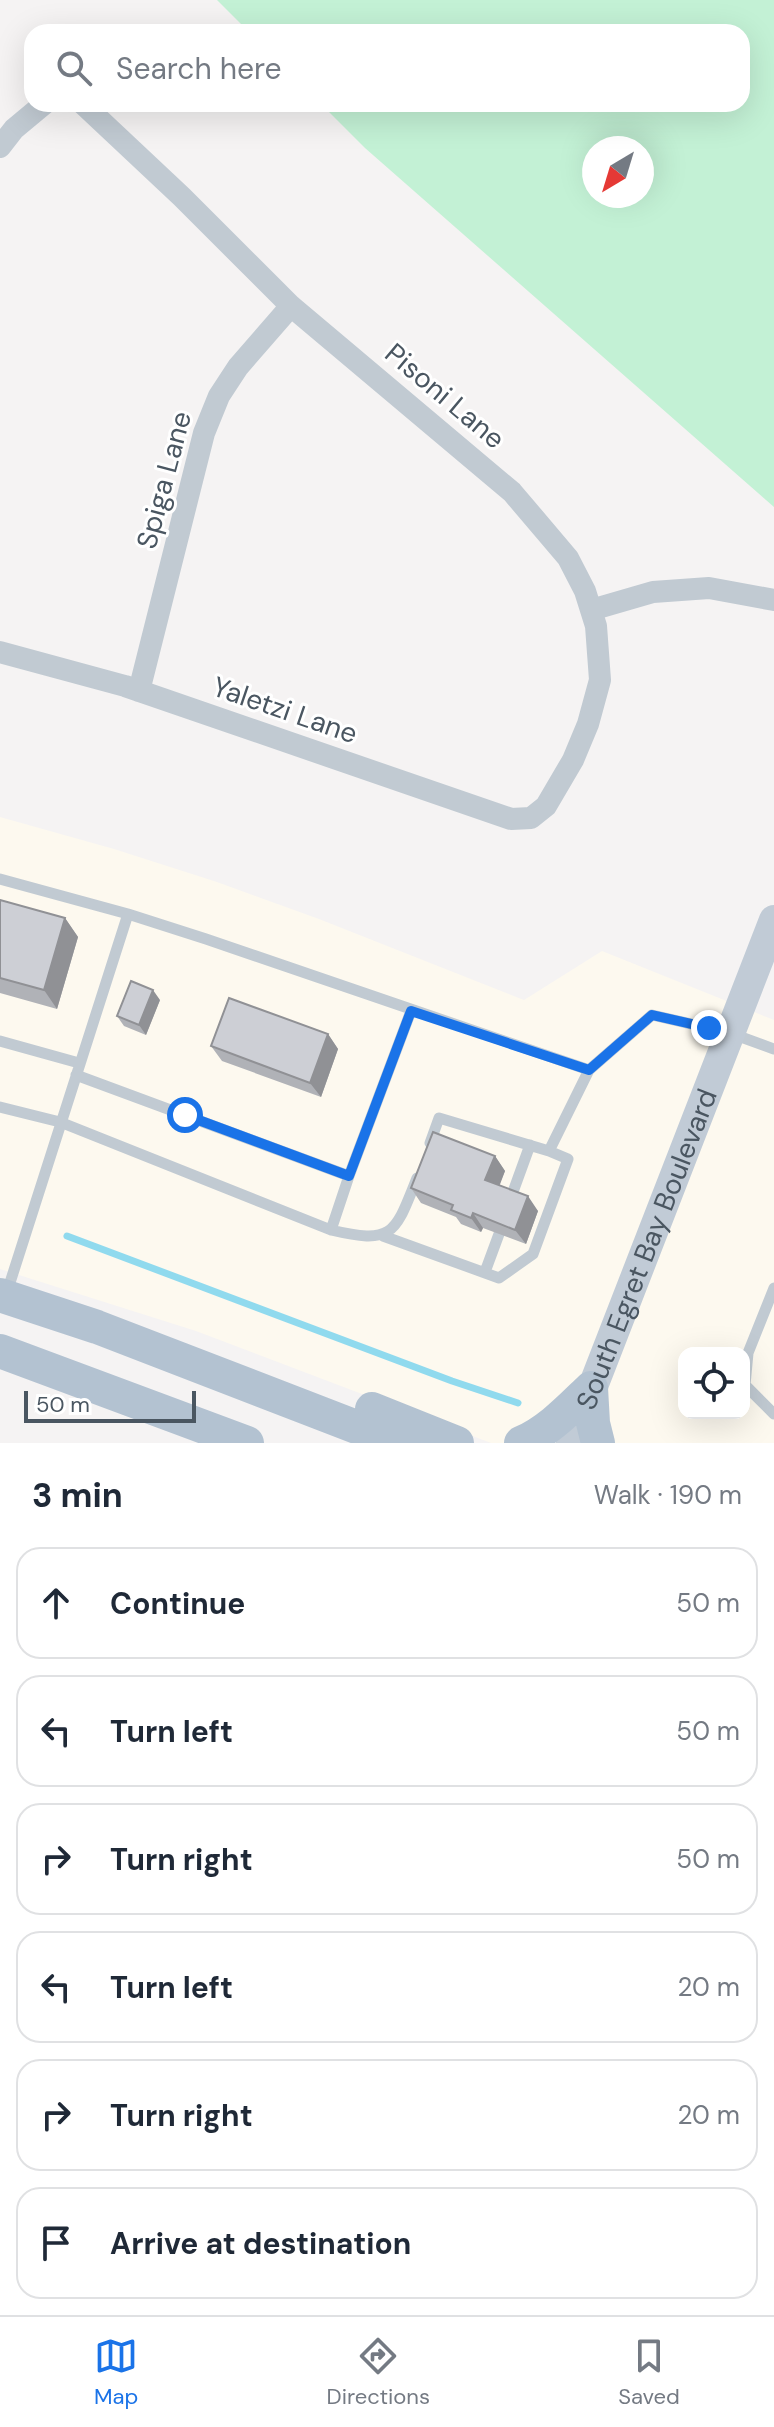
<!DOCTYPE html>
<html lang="en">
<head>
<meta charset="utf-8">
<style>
  :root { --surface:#fff; --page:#f2f2f3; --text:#1f2937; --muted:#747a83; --line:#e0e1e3; --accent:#1a73e8 }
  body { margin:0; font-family:"DM Sans",sans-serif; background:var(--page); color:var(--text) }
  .controls { position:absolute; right:24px; bottom:24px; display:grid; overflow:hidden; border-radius:16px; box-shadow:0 8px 32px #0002 }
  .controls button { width:72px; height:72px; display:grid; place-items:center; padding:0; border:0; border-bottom:2px solid var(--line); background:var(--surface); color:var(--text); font:40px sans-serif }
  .compass { position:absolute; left:582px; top:136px; width:72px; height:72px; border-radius:50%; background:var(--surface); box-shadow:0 8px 32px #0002; rotate:218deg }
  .scale { position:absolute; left:24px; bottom:20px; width:172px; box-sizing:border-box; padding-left:8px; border:4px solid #4a5661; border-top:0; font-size:22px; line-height:28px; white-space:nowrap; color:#4a5661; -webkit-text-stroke:6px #fff; paint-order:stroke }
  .stop { position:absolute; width:24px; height:24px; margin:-18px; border:6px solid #1a73e8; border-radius:50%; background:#fff }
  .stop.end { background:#1a73e8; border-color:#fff; box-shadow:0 2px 8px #0008 }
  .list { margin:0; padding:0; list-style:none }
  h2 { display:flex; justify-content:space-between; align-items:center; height:104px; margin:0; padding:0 32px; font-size:34px }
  h2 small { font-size:26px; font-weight:400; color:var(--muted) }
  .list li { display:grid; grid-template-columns:52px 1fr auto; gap:24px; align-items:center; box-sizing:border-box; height:112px; margin:0 16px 16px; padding:0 16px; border:2px solid var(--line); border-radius:24px }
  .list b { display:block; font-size:30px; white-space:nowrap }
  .list em { font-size:26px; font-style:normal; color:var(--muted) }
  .icon { flex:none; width:44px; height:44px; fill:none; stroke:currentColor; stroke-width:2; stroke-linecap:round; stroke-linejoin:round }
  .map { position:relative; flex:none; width:774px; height:1443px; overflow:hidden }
  .search { position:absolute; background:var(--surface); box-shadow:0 8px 32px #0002; left:24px; right:24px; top:24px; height:88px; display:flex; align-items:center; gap:20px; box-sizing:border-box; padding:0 28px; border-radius:24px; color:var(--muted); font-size:30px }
  .sheet { height:872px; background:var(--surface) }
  nav { display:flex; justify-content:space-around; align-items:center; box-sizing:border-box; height:112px; border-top:2px solid var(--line); background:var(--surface); font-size:22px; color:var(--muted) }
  nav a { display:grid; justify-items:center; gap:4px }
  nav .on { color:var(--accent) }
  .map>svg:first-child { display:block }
  .commercial { fill:#fdf9ef; fill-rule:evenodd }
  .green { fill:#c3f1d5; fill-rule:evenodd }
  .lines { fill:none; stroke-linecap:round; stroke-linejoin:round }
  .stream { stroke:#90daee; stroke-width:7 }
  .lane { stroke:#c1cad2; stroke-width:11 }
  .street { stroke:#c1cad2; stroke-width:22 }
  .secondary { stroke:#c1cbd6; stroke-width:30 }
  .primary { stroke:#b3c2d1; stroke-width:34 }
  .wall { fill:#b0b2b7 }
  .shaded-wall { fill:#909195 }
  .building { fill:#cdcfd5; stroke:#909195; stroke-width:2 }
  .route { stroke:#1a73e8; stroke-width:10 }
  .labels { text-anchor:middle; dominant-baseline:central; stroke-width:6; stroke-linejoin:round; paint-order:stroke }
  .street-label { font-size:28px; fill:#4a5661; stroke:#fff }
</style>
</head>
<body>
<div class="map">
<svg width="774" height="1443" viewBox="0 0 774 1443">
  <rect width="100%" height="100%" fill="#f5f3f3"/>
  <!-- commercial -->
  <path class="commercial" d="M0 817 114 849 217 882 319 919 524 1000 602 951 774 1020V1443H491L196 1331 0 1269ZM684 1353H744V1413H684Z"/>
  <!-- green -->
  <path class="green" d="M217 0H774V507L365 148 321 104H742V32H249ZM594 148H642V196H594Z"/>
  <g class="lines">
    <!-- stream -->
    <path class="stream" d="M67 1236 452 1381 518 1403"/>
    <!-- lane -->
    <path class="lane" d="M0 879 128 914 206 939 589 1070 652 1015 730 1033 774 1049
      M0 1041 79 1063
      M76 1075 349 1176 411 1011
      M0 1107 60 1122 331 1230C394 1245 395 1233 417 1178
      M430 1143 439 1118 549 1151 589 1070
      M510 1200 530 1145
      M331 1230 349 1176
      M383 1236 499 1278 533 1254 568 1159 549 1151
      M485 1272 499 1234
      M774 1288 748 1353 745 1385 774 1414
      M7 1292 128 914"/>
    <!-- street -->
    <path class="street" d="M0 147 14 129 44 104
      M591 610 653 592 709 588 774 600
      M0 652 125 686 511 819 531 818 546 806 573 760 588 724 600 680 596 626 585 591 568 558 512 492 291 306 182 197 83 104
      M139 691 204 433 219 396 238 367 291 306"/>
    <!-- secondary -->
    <path class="secondary" id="s1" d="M571 1443 774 920"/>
    <!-- primary -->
    <path class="primary" d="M0 1295 97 1327 398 1443
      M0 1351 247 1443
      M591 1388 593 1423 598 1443
      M372 1409 457 1443
      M521 1443C549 1431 570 1408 591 1388"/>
  </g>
  <!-- wall -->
  <path class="wall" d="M0 900 65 918 78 937 57 1009 0 993Z
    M160 1000 146 1035 124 1026 117 1016Z
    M328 1034 338 1049 321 1097 222 1061 211 1046Z
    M495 1156 505 1171 499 1185 538 1211 526 1244 483 1228 481 1232 461 1224 456 1217 421 1203 411 1188Z"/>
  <!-- shaded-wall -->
  <path class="shaded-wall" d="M65 918 78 937 57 1009 44 990Z
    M153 990 160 1000 146 1035 139 1025Z
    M328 1034 338 1049 321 1097 310 1083Z
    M495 1156 505 1171 496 1195 485 1180Z
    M528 1196 538 1211 526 1244 515 1230Z
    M473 1213 483 1228 481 1232 471 1218Z"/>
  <!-- building -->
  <path class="building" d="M0 900 65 918 44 990 0 978Z
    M131 981 153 990 139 1025 117 1016Z
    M229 998 328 1034 310 1083 211 1046Z
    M433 1132 495 1156 485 1180 528 1196 515 1230 473 1213 471 1218 451 1210 453 1205 411 1188Z"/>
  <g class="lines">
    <!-- route -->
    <path class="route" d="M185 1115 349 1176 411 1011 589 1070 652 1015 709 1028"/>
  </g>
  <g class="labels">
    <!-- street labels -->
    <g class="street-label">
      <text transform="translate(445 396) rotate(40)">Pisoni Lane</text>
      <text transform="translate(164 480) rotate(-75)">Spiga Lane</text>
      <text transform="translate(285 710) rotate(19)">Yaletzi Lane</text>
      <text stroke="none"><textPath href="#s1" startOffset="208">South Egret Bay Boulevard</textPath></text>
    </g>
  </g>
</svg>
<div class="controls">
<button><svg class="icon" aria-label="locate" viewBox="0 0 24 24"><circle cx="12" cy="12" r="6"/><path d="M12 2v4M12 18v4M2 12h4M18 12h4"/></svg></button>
</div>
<svg class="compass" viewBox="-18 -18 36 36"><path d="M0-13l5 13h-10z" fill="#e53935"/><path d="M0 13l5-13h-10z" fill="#747a83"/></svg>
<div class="scale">50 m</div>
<div class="stop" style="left:185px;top:1115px"></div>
<div class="stop end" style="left:709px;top:1028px"></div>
<div class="search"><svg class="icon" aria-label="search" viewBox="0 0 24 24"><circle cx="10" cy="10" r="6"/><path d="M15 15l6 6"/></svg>Search here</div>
</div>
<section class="sheet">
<h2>3 min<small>Walk · 190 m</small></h2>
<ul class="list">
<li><svg class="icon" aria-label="ahead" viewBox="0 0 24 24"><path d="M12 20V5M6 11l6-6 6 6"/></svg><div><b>Continue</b></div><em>50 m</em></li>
<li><svg class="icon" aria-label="left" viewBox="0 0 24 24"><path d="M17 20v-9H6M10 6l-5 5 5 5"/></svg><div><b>Turn left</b></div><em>50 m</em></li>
<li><svg class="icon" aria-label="right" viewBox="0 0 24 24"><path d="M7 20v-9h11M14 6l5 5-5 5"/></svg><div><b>Turn right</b></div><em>50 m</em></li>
<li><svg class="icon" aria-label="left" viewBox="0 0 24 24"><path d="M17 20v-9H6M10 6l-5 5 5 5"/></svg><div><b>Turn left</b></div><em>20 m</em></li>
<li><svg class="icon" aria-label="right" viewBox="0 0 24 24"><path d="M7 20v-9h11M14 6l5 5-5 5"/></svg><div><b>Turn right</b></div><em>20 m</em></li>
<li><svg class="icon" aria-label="arrive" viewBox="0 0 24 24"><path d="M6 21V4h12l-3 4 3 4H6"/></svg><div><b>Arrive at destination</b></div></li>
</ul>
</section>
<nav>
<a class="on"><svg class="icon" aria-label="map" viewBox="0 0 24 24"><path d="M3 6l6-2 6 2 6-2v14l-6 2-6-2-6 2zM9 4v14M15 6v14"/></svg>Map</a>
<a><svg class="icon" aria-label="directions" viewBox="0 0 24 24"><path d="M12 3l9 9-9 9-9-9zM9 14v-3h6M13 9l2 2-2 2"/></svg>Directions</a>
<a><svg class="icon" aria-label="saved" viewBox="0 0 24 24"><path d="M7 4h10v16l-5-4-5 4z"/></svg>Saved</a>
</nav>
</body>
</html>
